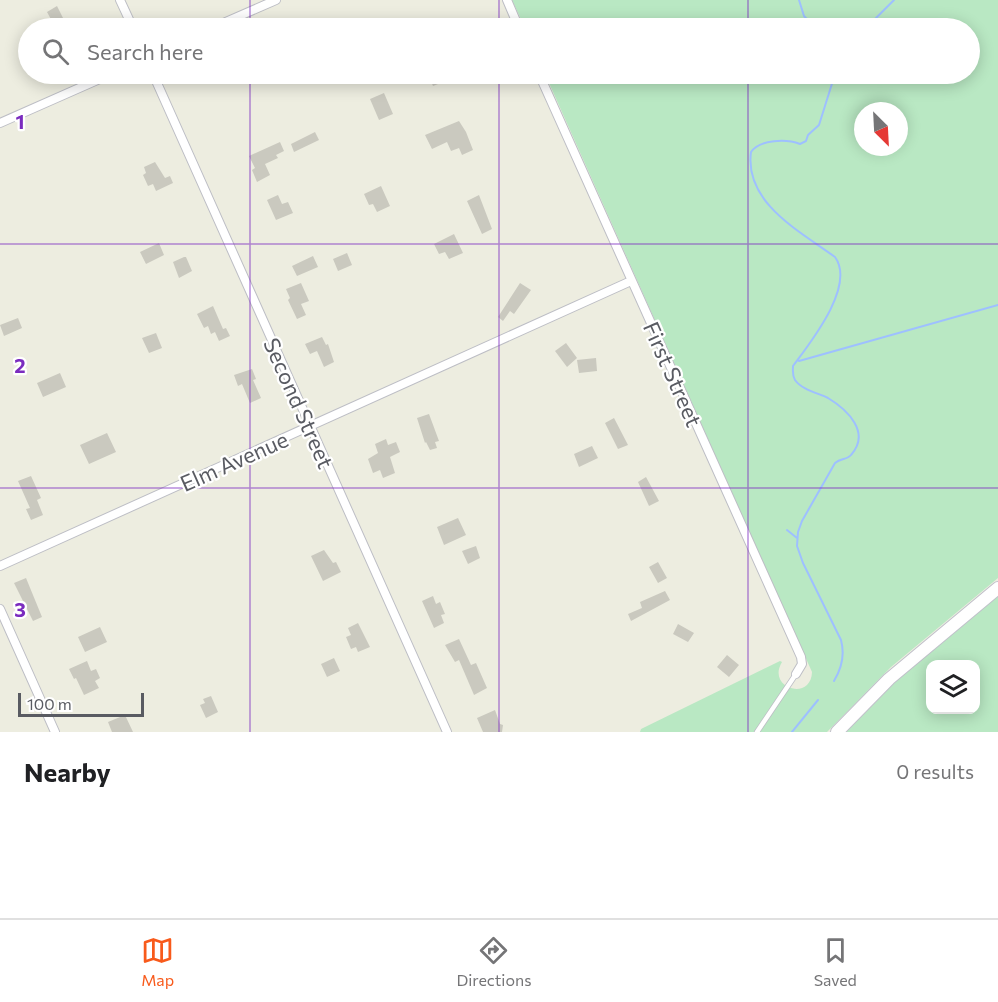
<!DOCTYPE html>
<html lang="en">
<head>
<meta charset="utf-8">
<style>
  :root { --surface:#fff; --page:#f2f2f2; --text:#202124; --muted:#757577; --line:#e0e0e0; --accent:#f85a1b }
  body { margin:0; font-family:Commissioner,sans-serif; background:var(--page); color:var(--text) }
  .controls { position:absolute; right:18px; bottom:18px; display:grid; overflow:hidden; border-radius:12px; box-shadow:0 3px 15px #0003 }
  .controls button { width:54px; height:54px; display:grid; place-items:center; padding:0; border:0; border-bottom:2px solid var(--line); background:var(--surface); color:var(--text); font:30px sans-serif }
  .compass { position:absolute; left:854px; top:102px; width:54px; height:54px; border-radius:50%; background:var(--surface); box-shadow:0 3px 15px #0003; rotate:156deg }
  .scale { position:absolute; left:18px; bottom:15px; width:126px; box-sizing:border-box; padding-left:6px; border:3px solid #595b62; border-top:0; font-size:16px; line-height:21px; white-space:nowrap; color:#595b62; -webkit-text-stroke:4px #fff; paint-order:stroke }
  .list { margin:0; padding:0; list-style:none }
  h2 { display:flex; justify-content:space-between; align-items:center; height:78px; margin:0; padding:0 24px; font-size:26px }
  h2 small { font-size:20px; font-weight:400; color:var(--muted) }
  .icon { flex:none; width:33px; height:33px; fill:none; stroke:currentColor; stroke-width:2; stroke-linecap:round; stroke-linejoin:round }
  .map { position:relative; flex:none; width:998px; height:732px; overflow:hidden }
  .search { position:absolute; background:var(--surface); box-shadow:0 3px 15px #0003; left:18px; right:18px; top:18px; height:66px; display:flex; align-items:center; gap:15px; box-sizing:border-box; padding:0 21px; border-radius:33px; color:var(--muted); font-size:22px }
  .sheet { height:186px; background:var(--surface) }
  nav { display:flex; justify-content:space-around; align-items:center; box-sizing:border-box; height:84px; border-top:2px solid var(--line); background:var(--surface); font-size:16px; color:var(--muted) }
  nav a { display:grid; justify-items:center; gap:3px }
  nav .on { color:var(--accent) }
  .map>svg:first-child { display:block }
  .green { fill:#b9e8c3; fill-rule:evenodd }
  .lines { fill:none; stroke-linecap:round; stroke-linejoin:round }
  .stream { stroke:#9ec0ff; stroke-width:2 }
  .building { fill:#cac9bf }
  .lane-casing { stroke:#bdbec5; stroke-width:6 }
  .street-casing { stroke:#bdbec5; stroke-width:10 }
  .secondary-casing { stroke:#c0c1ca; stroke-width:14 }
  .lane { stroke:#fff; stroke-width:4.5 }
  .street { stroke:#fff; stroke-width:8 }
  .secondary { stroke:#fff; stroke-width:12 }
  .grid { fill:none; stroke:#7b2cbf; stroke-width:1.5; stroke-opacity:0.55 }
  .labels { text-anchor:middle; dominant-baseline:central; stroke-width:4.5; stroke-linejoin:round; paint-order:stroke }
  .street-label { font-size:22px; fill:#595b62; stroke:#fff }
  .grid-label { font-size:20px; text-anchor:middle; font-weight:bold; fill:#7b2cbf; stroke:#fff; stroke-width:4.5; stroke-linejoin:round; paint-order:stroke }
</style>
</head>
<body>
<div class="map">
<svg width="998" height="732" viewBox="0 0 998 732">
  <rect width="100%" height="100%" fill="#edede0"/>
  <!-- green -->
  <path class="green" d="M512 0H998V578L891 667 827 732H640L641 729 780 661 782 662C766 688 811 702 812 672L545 74H970V28H525ZM863 111H899V147H863Z
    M998 596V732H846L898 679ZM930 664H976V710H930Z"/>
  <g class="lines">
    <!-- stream -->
    <path class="stream" d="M799 0 804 16 815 28
      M866 28 894 0
      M799 361 998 305
      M787 530 797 538
      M834 681C842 668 845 655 841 640L803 563 797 546 798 532 802 521 835 463C841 458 847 460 851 455 871 433 848 410 828 398 818 393 802 390 795 380 792 375 793 371 793 366 810 343 856 286 835 257 801 232 744 203 751 152 760 139 787 139 800 144L806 141 808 135 819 125 835 74
      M792 732 818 700"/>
  </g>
  <!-- building -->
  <path class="building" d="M57 6 68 28H41L53 23 47 12Z
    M428 74H463L433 86Z
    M384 93 393 114 379 120 370 99Z
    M459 121 466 132 473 150 462 155 459 148 451 151 447 142 432 149 425 135Z
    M315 132 319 140 294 152 291 144Z
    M280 142 284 151 276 155 278 158 265 164 270 175 257 182 252 170 255 168 249 156Z
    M155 162 165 178 170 176 173 183 156 191 153 184 148 186 143 175 146 173 144 167Z
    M381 186 390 206 377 212 373 204 369 205 364 194Z
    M278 195 282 204 288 202 293 213 276 220 267 200Z
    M479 195 492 229 482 234 467 201Z
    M454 234 463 253 449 259 445 252 439 254 434 244Z
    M159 243 164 255 146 264 140 252Z
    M347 253 352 265 338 271 333 259Z
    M313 256 318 267 297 276 292 266Z
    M184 257H186L192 271 179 278 173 262Z
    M301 283 309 301 301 304 306 315 297 319 288 300 290 298 286 289Z
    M520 283 531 290 514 314 510 311 503 321 498 317Z
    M213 306 223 329 226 328 230 336 219 341 215 332 211 334 208 326 204 328 197 314Z
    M18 318 22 328 4 336 0 325Z
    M156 333 162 348 149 353 142 338Z
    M322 337 326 345 328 344 334 362 324 367 317 351 310 354 305 344Z
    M566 343 577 358 567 367 555 351Z
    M596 358 597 371 579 373 577 360Z
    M252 369 256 379 253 380 261 398 250 403 242 384 238 386 234 375Z
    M60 373 66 387 43 397 37 383Z
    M429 414 439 441 435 442 437 448 430 450 426 442 425 443 417 418Z
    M614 418 628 445 618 449 605 423Z
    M107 433 116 452 89 464 80 445Z
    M386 439 388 445 396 442 400 452 390 457 395 473 383 478 380 470 373 473 368 459 378 453 375 444Z
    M592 446 598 458 579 467 574 454Z
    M31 476 41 498 37 500 43 515 31 520 26 509 30 508 18 481Z
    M646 477 659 501 649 506 638 482Z
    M458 518 466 535 444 545 437 527Z
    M476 546 480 558 468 564 462 551Z
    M324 550 333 563 336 562 341 572 323 581 311 556Z
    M658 562 667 578 658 583 649 567Z
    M26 578 42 617 33 621 14 583Z
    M665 591 670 600 631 621 628 614 642 608 640 602Z
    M433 596 436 604 440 602 445 614 441 615 444 623 434 628 422 601Z
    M358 623 370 647 358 652 356 647 351 649 346 637 351 635 348 628Z
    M678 624 694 633 688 642 673 634Z
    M100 627 107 642 85 652 78 637Z
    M459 639 471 665 476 663 487 688 474 695 459 660 455 662 445 645Z
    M727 655 739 665 729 677 717 667Z
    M334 658 340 671 327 677 321 664Z
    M87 661 91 671 96 669 100 678 95 681 99 688 84 695 76 678 74 679 69 669Z
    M211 696 218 712 206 718 200 705 205 703 203 699Z
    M495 710 500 724 503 725 502 732H483L477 718Z
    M125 715 133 732H112L108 722Z"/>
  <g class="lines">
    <!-- lane casing -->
    <g class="lane-casing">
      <path id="lane" d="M757 732 796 674"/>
    </g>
    <!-- street casing -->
    <g class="street-casing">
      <path id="street" d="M120 0 133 28
        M507 0 519 28
        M212 28 276 0
        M153 74 447 732
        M539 74 801 657 802 664 796 674
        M0 123 111 74
        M0 566 631 281
        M0 609 55 732"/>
    </g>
    <!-- secondary casing -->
    <g class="secondary-casing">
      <path id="secondary" d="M837 732 889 679 998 588"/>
    </g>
    <!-- lane -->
    <use href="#lane" class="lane"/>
    <!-- street -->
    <use href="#street" class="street"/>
    <!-- secondary -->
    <use href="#secondary" class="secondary"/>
  </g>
  <!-- grid -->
  <path class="grid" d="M250 0V28M499 0V28M748 0V28M250 74V732M499 74V732M748 74V732M0 244H998M0 488H998"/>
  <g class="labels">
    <!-- street labels -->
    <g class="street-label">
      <text transform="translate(673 374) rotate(66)">First Street</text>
      <text transform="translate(299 403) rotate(66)">Second Street</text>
      <text transform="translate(234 461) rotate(-24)">Elm Avenue</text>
    </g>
  </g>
  <g class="grid-label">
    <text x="20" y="129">1</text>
    <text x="20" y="373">2</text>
    <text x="20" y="617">3</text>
  </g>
</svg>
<div class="controls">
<button><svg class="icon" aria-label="layers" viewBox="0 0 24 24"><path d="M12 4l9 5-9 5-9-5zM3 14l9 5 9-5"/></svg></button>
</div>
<svg class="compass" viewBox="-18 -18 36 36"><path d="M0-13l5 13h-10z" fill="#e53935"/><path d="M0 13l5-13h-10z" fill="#757577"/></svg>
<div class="scale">100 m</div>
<div class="search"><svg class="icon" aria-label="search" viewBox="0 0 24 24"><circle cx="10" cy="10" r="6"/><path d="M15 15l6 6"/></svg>Search here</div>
</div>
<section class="sheet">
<h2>Nearby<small>0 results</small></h2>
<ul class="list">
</ul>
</section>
<nav>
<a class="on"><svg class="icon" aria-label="map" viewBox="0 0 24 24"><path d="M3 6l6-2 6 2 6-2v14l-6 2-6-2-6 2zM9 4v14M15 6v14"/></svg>Map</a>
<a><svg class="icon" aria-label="directions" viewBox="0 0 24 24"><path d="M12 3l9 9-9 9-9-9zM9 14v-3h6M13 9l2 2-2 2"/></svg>Directions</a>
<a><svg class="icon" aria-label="saved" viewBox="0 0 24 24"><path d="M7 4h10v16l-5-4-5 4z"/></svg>Saved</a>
</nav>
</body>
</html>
